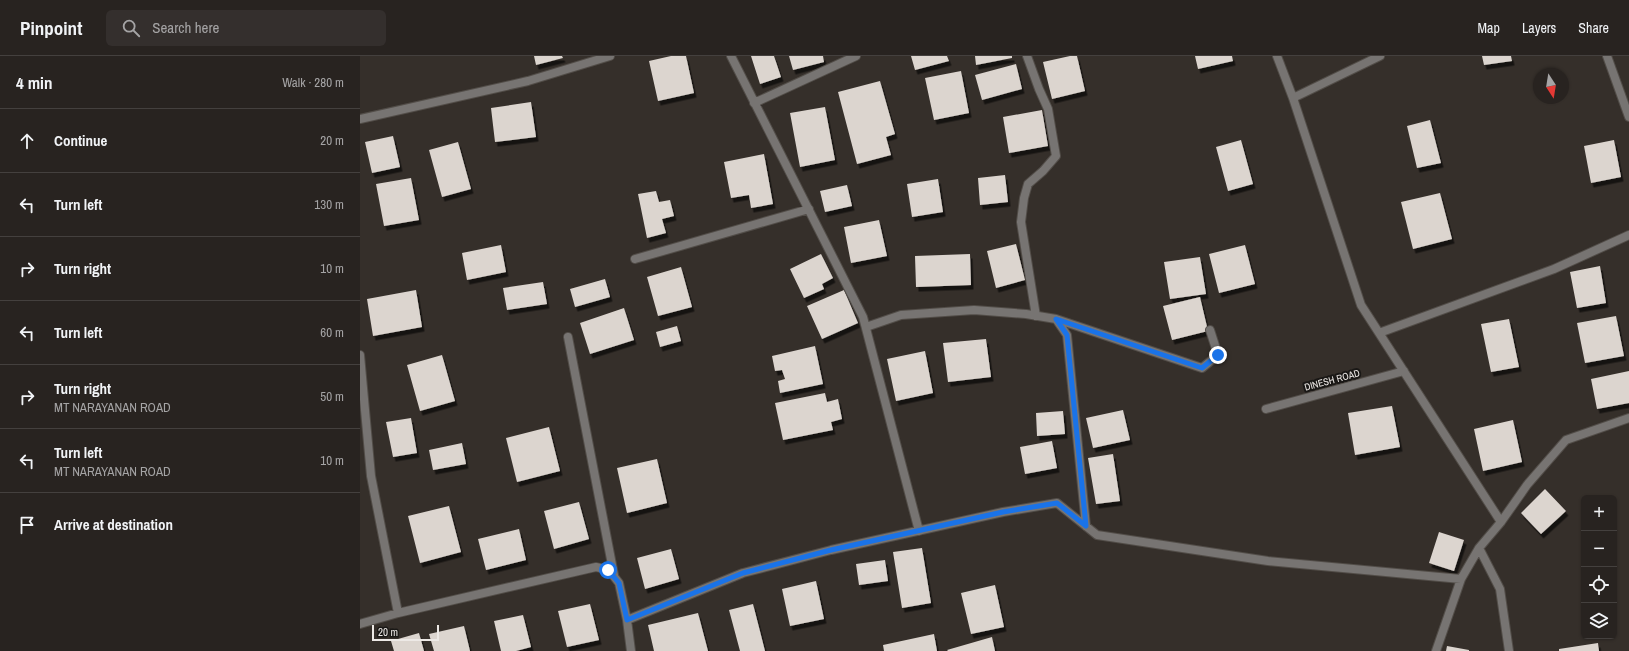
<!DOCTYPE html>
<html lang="en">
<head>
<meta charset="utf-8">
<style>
  :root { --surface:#282320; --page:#342f2d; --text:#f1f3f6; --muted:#a5a4a5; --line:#44403e }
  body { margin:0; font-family:"Archivo Narrow",sans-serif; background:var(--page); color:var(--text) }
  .controls { position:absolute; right:12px; bottom:12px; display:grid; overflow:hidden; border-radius:6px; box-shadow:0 1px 3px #0004 }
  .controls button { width:36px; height:36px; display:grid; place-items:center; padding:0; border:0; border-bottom:1px solid var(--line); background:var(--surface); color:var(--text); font:20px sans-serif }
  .compass { position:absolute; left:1173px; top:12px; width:36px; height:36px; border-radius:50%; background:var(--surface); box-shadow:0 1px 3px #0004; rotate:168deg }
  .scale { position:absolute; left:12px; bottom:10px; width:67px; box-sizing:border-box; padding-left:4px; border:2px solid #ede9e6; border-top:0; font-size:11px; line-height:14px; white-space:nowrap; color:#ede9e6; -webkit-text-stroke:3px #1a1816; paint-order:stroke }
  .stop { position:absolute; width:12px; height:12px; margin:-9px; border:3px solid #1a73e8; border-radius:50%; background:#fff }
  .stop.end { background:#1a73e8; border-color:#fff; box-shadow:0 1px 4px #0008 }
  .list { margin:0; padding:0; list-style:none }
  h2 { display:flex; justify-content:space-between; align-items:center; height:52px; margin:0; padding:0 16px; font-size:17px }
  h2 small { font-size:13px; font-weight:400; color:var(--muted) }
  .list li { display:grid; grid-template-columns:26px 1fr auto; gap:12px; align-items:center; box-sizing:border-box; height:64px; padding:0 16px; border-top:1px solid var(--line) }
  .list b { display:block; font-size:15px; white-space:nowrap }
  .list p { margin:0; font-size:13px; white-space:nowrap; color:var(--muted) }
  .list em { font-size:13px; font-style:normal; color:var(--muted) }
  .icon { flex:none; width:22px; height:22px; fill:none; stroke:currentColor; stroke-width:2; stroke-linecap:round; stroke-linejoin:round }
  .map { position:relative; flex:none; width:1269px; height:595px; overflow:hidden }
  header { display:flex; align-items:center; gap:24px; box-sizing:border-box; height:56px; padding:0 20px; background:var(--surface); border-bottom:1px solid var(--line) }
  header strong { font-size:19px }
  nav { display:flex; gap:22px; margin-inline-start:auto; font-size:14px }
  .search { width:280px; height:36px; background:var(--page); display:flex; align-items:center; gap:10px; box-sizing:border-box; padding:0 14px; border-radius:6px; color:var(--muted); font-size:15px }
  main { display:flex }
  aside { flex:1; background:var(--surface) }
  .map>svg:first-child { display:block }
  .building { fill:#dcd5cf; filter:url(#shadow) }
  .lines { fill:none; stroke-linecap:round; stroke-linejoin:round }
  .street-casing { stroke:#524d48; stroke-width:10 }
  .street { stroke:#777472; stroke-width:8 }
  .route { stroke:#1a73e8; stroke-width:5 }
  .labels { text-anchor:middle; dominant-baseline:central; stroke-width:4; stroke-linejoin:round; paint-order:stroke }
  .street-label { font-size:10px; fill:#ede9e6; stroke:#1a1816 }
</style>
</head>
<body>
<header>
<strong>Pinpoint</strong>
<div class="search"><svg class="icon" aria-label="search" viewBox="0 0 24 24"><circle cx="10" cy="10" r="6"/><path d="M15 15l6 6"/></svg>Search here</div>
<nav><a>Map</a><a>Layers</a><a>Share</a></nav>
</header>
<main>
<aside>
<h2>4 min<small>Walk · 280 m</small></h2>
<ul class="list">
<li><svg class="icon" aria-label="ahead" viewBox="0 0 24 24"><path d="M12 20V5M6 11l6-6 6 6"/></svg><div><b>Continue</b></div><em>20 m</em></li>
<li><svg class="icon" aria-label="left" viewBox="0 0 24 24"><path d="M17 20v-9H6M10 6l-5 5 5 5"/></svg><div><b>Turn left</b></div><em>130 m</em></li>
<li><svg class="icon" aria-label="right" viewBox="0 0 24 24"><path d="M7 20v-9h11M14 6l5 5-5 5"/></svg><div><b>Turn right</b></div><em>10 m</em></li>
<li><svg class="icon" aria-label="left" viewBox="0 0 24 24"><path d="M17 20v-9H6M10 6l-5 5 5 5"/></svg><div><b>Turn left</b></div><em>60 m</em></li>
<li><svg class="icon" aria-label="right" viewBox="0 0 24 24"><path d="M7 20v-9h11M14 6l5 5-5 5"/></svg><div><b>Turn right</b><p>MT NARAYANAN ROAD</p></div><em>50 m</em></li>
<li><svg class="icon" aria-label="left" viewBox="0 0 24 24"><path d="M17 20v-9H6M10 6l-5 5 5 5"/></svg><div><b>Turn left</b><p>MT NARAYANAN ROAD</p></div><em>10 m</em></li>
<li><svg class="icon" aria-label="arrive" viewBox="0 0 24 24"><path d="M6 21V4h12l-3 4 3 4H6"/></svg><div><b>Arrive at destination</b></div></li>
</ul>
</aside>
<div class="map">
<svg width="1269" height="595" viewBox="0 0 1269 595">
  <defs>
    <filter id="shadow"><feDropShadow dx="2.5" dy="4.5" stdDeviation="0" flood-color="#0009"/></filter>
  </defs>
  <rect width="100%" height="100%" fill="#352f2a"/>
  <!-- building -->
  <path class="building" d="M174 0H202L203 2 176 9Z
    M311 0H326L334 37 298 45 289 5Z
    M391 0H414L421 21 400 28Z
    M429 0H463L464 6 433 14Z
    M551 0H587L589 5 555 14Z
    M615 0H652V2L616 9Z
    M710 0H717L725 35 692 43 683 6Z
    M835 0H872L873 5 838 13Z
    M1122 0H1151L1152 5 1124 9Z
    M656 8 662 33 622 44 615 19Z
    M601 15 609 57 574 64 565 22Z
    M520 25 535 78 526 81 531 99 497 108 478 36Z
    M171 46 176 81 135 86 131 52Z
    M465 51 475 104 440 111 430 57Z
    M682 54 688 90 649 97 643 61Z
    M1070 64 1081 107 1057 112 1047 70Z
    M33 80 40 111 12 117 5 86Z
    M881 84 893 128 868 135 856 91Z
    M1254 84 1261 121 1231 127 1224 90Z
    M98 86 111 133 82 141 69 94Z
    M404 98 413 148 391 152 389 139 371 142 364 106Z
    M645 119 648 146 620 149 618 122Z
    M51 122 59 164 24 170 16 128Z
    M578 123 583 156 552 161 547 128Z
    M487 129 492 150 465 156 460 135Z
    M296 135 299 146 310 144 314 160 302 163 306 177 287 182 278 138Z
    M1080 137 1092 183 1053 193 1041 146Z
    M519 164 527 200 491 207 484 171Z
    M656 188 665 224 636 232 627 195Z
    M141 189 146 216 107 224 102 197Z
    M885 189 895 228 859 237 849 198Z
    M461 198 473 222 462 228 464 233 444 242 430 213Z
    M610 198 611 229 556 231 555 200Z
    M840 201 846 238 810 243 804 206Z
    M1240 210 1246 247 1217 252 1210 216Z
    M321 211 332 251 298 260 287 221Z
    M245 223 250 241 215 251 210 233Z
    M183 226 187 248 147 254 143 232Z
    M56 234 62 271 13 280 7 243Z
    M484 234 498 267 462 283 447 250Z
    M840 241 848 275 812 284 803 250Z
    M264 252 274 284 230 298 220 267Z
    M1256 260 1264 300 1225 307 1217 267Z
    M1149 263 1159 311 1131 316 1121 268Z
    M317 270 321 285 300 291 296 276Z
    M626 283 631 321 588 326 583 287Z
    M455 290 463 328 420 337 418 325 425 323 422 314 415 315 412 300Z
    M565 295 573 337 536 345 527 303Z
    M82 299 95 345 60 355 47 309Z
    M1269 315V347L1237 353 1231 323Z
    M465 337 467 346 478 343 482 363 471 366 473 374 423 384 415 347Z
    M1032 350 1040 391 995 399 988 357Z
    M763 354 770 384 733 392 726 362Z
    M703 355 705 378 677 380 676 357Z
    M51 362 57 397 33 401 26 366Z
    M1153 364 1162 406 1123 415 1114 373Z
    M189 371 200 415 157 426 146 382Z
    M692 385 697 412 665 418 660 391Z
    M102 387 106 408 73 414 69 394Z
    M753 398 760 445 736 448 728 402Z
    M297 403 307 447 267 457 257 412Z
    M1185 433 1206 455 1181 478 1161 457Z
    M219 446 229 483 194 493 184 455Z
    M89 450 101 496 60 507 48 460Z
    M159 473 166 504 126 514 118 483Z
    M1079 476 1104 484 1094 515 1069 507Z
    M562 492 571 547 542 552 533 496Z
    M311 493 319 523 285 533 277 502Z
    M525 504 528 525 499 529 496 508Z
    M456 525 464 563 430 570 422 533Z
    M635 529 644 571 611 578 601 537Z
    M230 548 239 584 207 591 198 555Z
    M393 548 405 595H380L369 554Z
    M338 557 348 595H294L288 569Z
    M163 559 171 591 156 595H141L134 565Z
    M104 570 110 595H74L69 578Z
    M59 577 64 595H34L31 585Z
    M574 578 577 595H524L523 589Z
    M632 581 635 595H588L587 594Z
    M1238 587 1239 595H1199V593Z
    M1087 590 1109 594V595H1086Z"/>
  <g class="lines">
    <!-- street casing -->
    <g class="street-casing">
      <path id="street" d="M371 0 503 261 559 475
        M667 0 679 33 688 53 696 100 683 115 668 128 664 142 661 166 676 260
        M917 0 933 42 1001 249 1141 466
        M1247 0 1269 61
        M933 42 1020 0
        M394 47 496 0
        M0 63 168 25 250 0
        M275 203 449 153
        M696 263 842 312 858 299 850 274
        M506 271 541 259 614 254 666 258 696 263 707 279 726 470
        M1019 277 1194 213 1269 179
        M208 281 254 519
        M0 299 11 420 38 557
        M906 353 1044 315
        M1119 492 1140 533 1149 595
        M0 568 38 557 236 511 249 514 259 527 267 564
        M271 595 267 564 383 517 471 494 643 456 697 447 737 479 908 505 1101 523 1119 492 1141 466 1167 429 1206 384 1269 362
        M1076 595 1101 523"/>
    </g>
    <!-- street -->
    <use href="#street" class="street"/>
  </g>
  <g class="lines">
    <!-- route -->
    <path class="route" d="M248 514 259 527 267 564 383 517 471 494 643 456 697 447 726 470 707 279 696 263 842 312 858 299"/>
  </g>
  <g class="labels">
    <!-- street labels -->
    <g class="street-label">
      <text transform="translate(972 324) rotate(-15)">DINESH ROAD</text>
    </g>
  </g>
</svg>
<div class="controls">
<button>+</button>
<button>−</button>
<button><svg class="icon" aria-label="locate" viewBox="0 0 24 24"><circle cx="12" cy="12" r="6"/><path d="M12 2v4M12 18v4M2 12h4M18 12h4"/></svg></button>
<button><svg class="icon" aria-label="layers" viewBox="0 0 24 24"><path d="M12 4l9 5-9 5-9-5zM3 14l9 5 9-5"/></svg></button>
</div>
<svg class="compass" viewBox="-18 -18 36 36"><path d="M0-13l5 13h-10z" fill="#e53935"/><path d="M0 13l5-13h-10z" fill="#a5a4a5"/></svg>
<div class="scale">20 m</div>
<div class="stop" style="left:248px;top:514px"></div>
<div class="stop end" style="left:858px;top:299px"></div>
</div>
</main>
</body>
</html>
